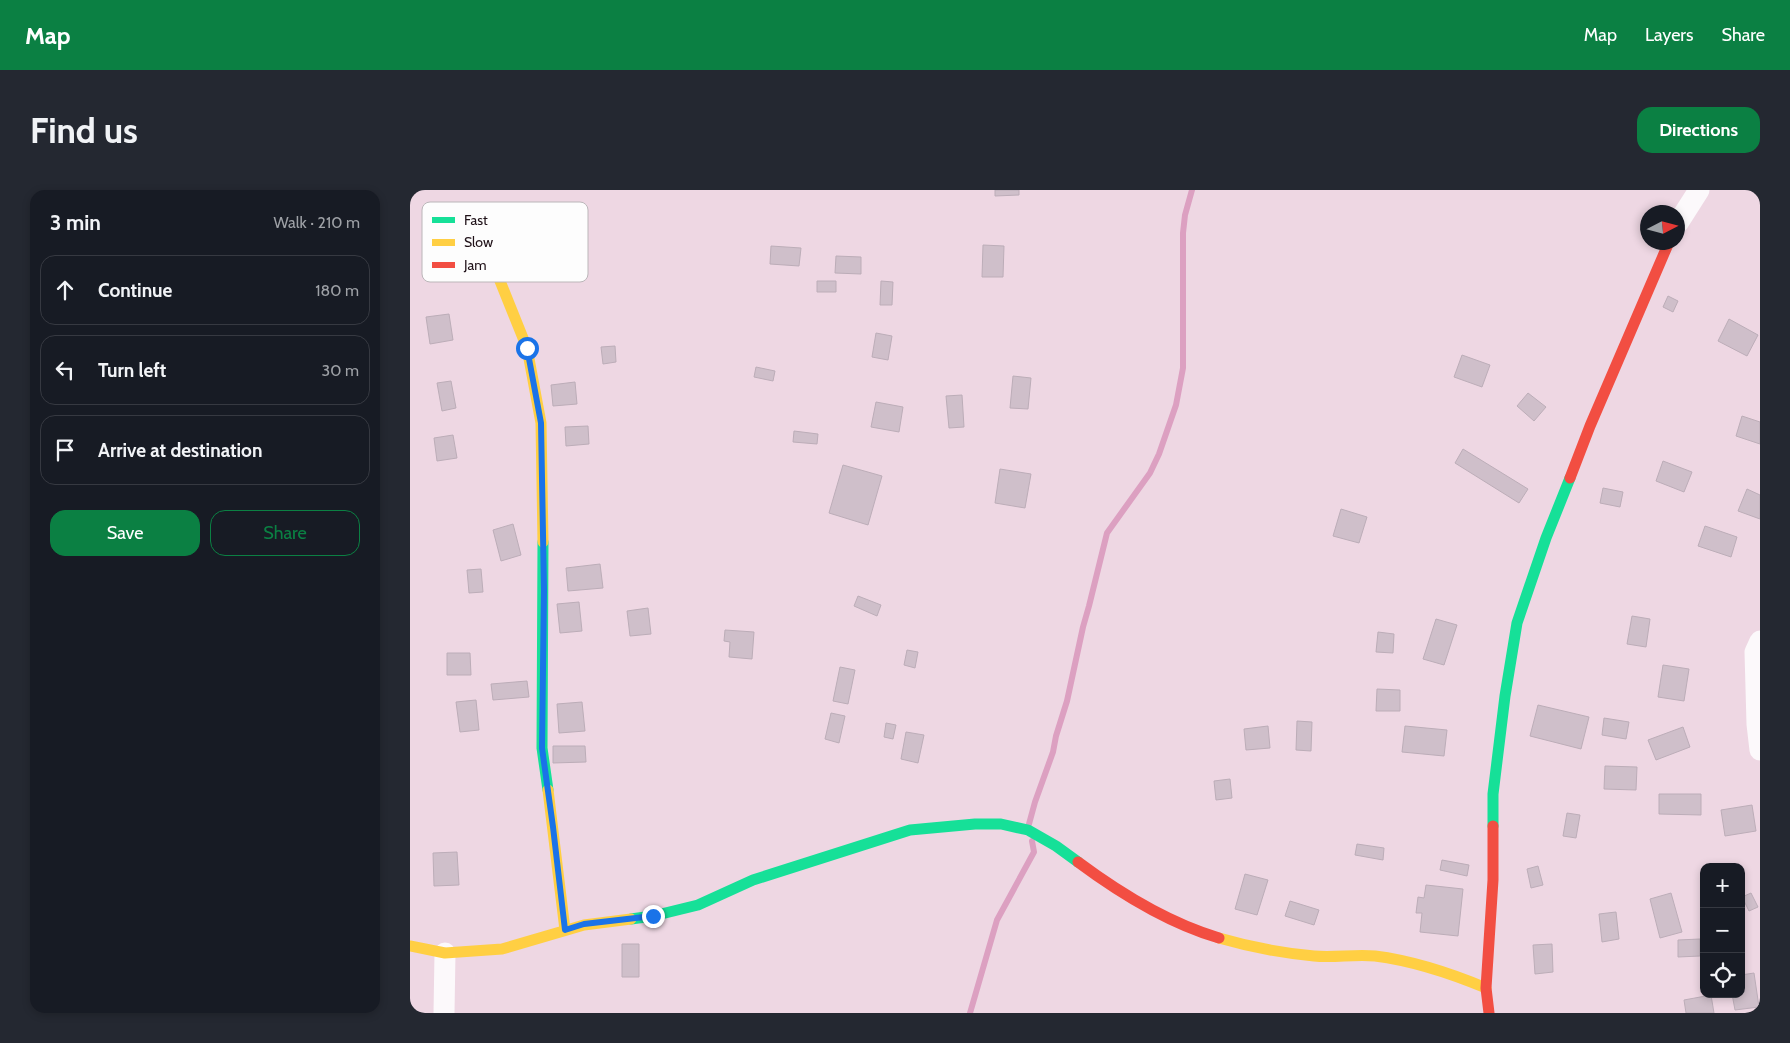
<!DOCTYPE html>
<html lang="en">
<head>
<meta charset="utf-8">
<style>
  :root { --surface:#171b24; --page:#242831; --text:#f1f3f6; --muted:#9ea1a6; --line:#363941; --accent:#0b8043 }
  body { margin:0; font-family:Cabin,sans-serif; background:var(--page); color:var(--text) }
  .controls { position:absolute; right:15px; bottom:15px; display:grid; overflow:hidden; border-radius:10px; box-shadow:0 2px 8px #0003 }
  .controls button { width:45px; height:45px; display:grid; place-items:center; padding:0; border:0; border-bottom:1px solid var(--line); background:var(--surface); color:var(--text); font:25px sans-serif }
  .compass { position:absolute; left:1230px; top:15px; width:45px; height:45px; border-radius:50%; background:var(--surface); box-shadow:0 2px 8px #0003; rotate:84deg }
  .stop { position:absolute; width:15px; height:15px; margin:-11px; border:4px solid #1a73e8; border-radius:50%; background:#fff }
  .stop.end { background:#1a73e8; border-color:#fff; box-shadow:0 1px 5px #0008 }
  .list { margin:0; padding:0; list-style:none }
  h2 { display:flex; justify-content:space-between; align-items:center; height:65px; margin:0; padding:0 20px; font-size:21px }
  h2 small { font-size:16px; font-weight:400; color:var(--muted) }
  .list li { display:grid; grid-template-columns:32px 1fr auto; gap:15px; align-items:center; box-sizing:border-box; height:70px; margin:0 10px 10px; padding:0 10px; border:1px solid var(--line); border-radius:15px }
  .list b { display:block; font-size:19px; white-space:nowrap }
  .list em { font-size:16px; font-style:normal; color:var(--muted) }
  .actions { display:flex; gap:10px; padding:15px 20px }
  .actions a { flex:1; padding:11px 0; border:1px solid var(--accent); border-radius:15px; text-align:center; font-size:18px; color:var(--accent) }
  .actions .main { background:var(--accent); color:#fff }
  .icon { flex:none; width:28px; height:28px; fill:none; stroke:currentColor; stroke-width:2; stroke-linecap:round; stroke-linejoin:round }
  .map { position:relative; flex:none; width:1350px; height:823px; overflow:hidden; border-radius:15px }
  header { display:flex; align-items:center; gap:30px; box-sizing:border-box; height:70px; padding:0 25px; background:var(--accent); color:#fff }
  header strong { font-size:24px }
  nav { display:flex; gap:28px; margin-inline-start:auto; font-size:18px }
  .intro { display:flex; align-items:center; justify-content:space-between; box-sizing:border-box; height:120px; padding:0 30px }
  h1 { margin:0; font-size:35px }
  .button { padding:12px 22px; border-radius:15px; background:var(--accent); color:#fff; font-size:18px; font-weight:700 }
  main { display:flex; gap:30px; padding:0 30px }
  aside { flex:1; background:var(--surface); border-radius:15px; box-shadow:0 2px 8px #0003 }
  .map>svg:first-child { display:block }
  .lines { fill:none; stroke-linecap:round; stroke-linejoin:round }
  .stream { stroke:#dca0c1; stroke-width:6 }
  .building { fill:#cfbfca; stroke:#bcadb8 }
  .street { stroke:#fcf9fb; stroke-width:21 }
  .fast { stroke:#16e098; stroke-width:11 }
  .slow { stroke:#ffcf43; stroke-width:11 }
  .jam { stroke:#f24e42; stroke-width:11 }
  .route { stroke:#1a73e8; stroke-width:6 }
  .key { fill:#fdfdfd; stroke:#bbb6b9; stroke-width:1 }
  .key-label { font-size:14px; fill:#201219 }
</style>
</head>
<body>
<header>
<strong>Map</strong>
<nav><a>Map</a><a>Layers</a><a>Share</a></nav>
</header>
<div class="intro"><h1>Find us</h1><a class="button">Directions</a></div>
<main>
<aside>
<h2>3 min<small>Walk · 210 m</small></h2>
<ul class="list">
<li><svg class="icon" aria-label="ahead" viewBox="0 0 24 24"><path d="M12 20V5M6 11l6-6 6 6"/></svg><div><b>Continue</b></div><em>180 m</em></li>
<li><svg class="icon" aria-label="left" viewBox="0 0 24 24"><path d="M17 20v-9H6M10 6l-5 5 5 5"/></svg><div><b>Turn left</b></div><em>30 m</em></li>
<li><svg class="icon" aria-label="arrive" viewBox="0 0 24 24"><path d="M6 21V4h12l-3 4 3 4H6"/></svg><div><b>Arrive at destination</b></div></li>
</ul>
<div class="actions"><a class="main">Save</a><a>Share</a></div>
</aside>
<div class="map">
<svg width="1350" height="823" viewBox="0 0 1350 823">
  <rect width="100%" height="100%" fill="#eed7e3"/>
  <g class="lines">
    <!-- stream -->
    <path class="stream" d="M619 634 625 612 643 562 646 546 657 511 673 437 679 416 697 343 740 283 749 264 766 215 773 178V43L775 25 782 0
      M560 823 587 730 624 662 622 651"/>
  </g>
  <!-- building -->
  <path class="building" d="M585 0H609V5L585 6Z
    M573 55 594 56 593 87H572Z
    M361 56 391 58 389 76 360 74Z
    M426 66 451 67V84L425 83Z
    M407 91H426V102H407Z
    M471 91 483 92 482 115H470Z
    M1258 106 1268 111 1263 122 1253 117Z
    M39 124 43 150 20 154 16 127Z
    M1319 129 1348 145 1337 166 1308 151Z
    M466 143 482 146 478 170 462 167Z
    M205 156 206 172 193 174 191 157Z
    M1052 165 1080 175 1072 197 1044 187Z
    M346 177 365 181 363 191 344 187Z
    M603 186 621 188 618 219 600 218Z
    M41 191 46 218 32 221 27 193Z
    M165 192 167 214 143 216 141 195Z
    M1118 203 1136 217 1124 231 1107 216Z
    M552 205 554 237 539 238 536 206Z
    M466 212 493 217 489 242 461 237Z
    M1332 226 1350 232V254L1326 246Z
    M178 236 179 254 156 256 155 237Z
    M384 241 408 244 407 254 383 252Z
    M43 245 47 268 27 271 24 248Z
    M1053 259 1118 299 1109 313 1045 273Z
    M1253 271 1282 282 1274 302 1246 291Z
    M433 275 472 286 458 335 419 323Z
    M590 279 621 284 615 318 585 313Z
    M1193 298 1213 302 1210 317 1190 313Z
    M1337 299 1350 305V329L1328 321Z
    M931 319 957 327 949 353 923 346Z
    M103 334 111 365 91 371 83 340Z
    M1295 336 1327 347 1321 367 1288 356Z
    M190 374 193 398 158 401 156 378Z
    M71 379 73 402 59 403 57 380Z
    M448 406 471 415 467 426 444 416Z
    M169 412 172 441 150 443 147 414Z
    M238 418 241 444 220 446 217 421Z
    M1222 426 1240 429 1236 457 1217 454Z
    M1026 429 1047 435 1034 475 1013 469Z
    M315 440 344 442 342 469 319 467 320 452 314 451Z
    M968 442 984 444 983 463 966 462Z
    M497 460 508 462 505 478 494 475Z
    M37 463H60L61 485H37Z
    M1253 475 1279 479 1274 511 1248 507Z
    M430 477 445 480 438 514 423 511Z
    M117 491 119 507 83 510 81 494Z
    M967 499 990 500V521H966Z
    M66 510 69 540 50 542 46 512Z
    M172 512 175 541 149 543 147 514Z
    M1128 515 1179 527 1171 559 1120 546Z
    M421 523 435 526 429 553 415 549Z
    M1194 528 1219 532 1216 549 1192 545Z
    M887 531 902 532 901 561 886 560Z
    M476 533 486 535 483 549 474 547Z
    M858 536 860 558 836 560 834 539Z
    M995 536 1037 540 1034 566 992 562Z
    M1273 537 1280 557 1246 570 1238 550Z
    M496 542 514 545 508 573 491 569Z
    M143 556H175L176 572 143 573Z
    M1195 576 1227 577 1226 600 1194 599Z
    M820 589 822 608 806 610 804 591Z
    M1249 604H1291V625L1249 624Z
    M1342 615 1346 641 1315 646 1311 620Z
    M1157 623 1170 625 1166 648 1153 646Z
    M947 654 974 658 973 670 945 665Z
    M47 662 49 695 24 696 23 663Z
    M1032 670 1059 675 1057 686 1030 680Z
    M1128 676 1133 695 1121 698 1117 679Z
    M835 684 858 690 847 725 825 719Z
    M1016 695 1053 699 1048 746 1010 742 1012 723H1006L1008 707 1014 708Z
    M1261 703 1272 742 1250 748 1240 709Z
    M1341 703 1348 717 1339 721 1332 707Z
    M880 711 909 720 904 735 875 726Z
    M1206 722 1209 749 1192 752 1189 724Z
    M1290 749V766L1268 767V750Z
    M212 754H229V787H212Z
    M1142 754 1143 782 1125 784 1123 755Z
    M1344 783 1349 817 1325 820 1322 804H1331V785Z
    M1301 805 1304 823H1276L1274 810Z"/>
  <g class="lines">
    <!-- street -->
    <path class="street" d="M1268 33 1289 0
      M1350 451 1345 462 1347 534 1350 560
      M34 823 35 763"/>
    <!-- fast -->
    <path class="fast" d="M133 352 132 558 138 600
      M1083 636V604L1095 506 1107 433 1136 348 1160 288
      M221 729 243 726 288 715 343 690 500 640 565 634H591L618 640 646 656 668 672"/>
    <!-- slow -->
    <path class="slow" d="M61 19 117 158 131 233 133 352
      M138 600 155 740
      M809 748C840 757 872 763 904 766 924 768 945 764 965 766 1005 771 1040 783 1076 798
      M0 756 35 763 92 759 174 735 221 729"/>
    <!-- jam -->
    <path class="jam" d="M1160 288 1180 236 1259 52
      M668 672C711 704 758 733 809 748
      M1079 823 1076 798 1083 690V636"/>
  </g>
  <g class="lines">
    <!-- route -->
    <path class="route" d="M117 158 131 233 134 400 132 558 143 637 155 740 174 734 243 726"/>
  </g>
  <!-- legend -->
  <rect x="12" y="12" width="166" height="80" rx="8" class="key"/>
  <rect x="22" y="27" width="23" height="6" fill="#16e098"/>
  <rect x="22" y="49" width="23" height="7" fill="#ffcf43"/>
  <rect x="22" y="72" width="23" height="6" fill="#f24e42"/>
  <g class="key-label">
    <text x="54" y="35">Fast</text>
    <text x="54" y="57">Slow</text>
    <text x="54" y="80">Jam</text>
  </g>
</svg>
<div class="controls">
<button>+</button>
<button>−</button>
<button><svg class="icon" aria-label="locate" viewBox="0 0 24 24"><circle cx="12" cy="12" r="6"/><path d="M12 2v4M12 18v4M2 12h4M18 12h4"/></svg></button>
</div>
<svg class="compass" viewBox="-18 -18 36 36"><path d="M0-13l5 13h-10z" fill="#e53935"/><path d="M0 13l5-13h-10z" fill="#9ea1a6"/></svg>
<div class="stop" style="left:117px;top:158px"></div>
<div class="stop end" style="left:243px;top:726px"></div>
</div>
</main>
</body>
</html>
